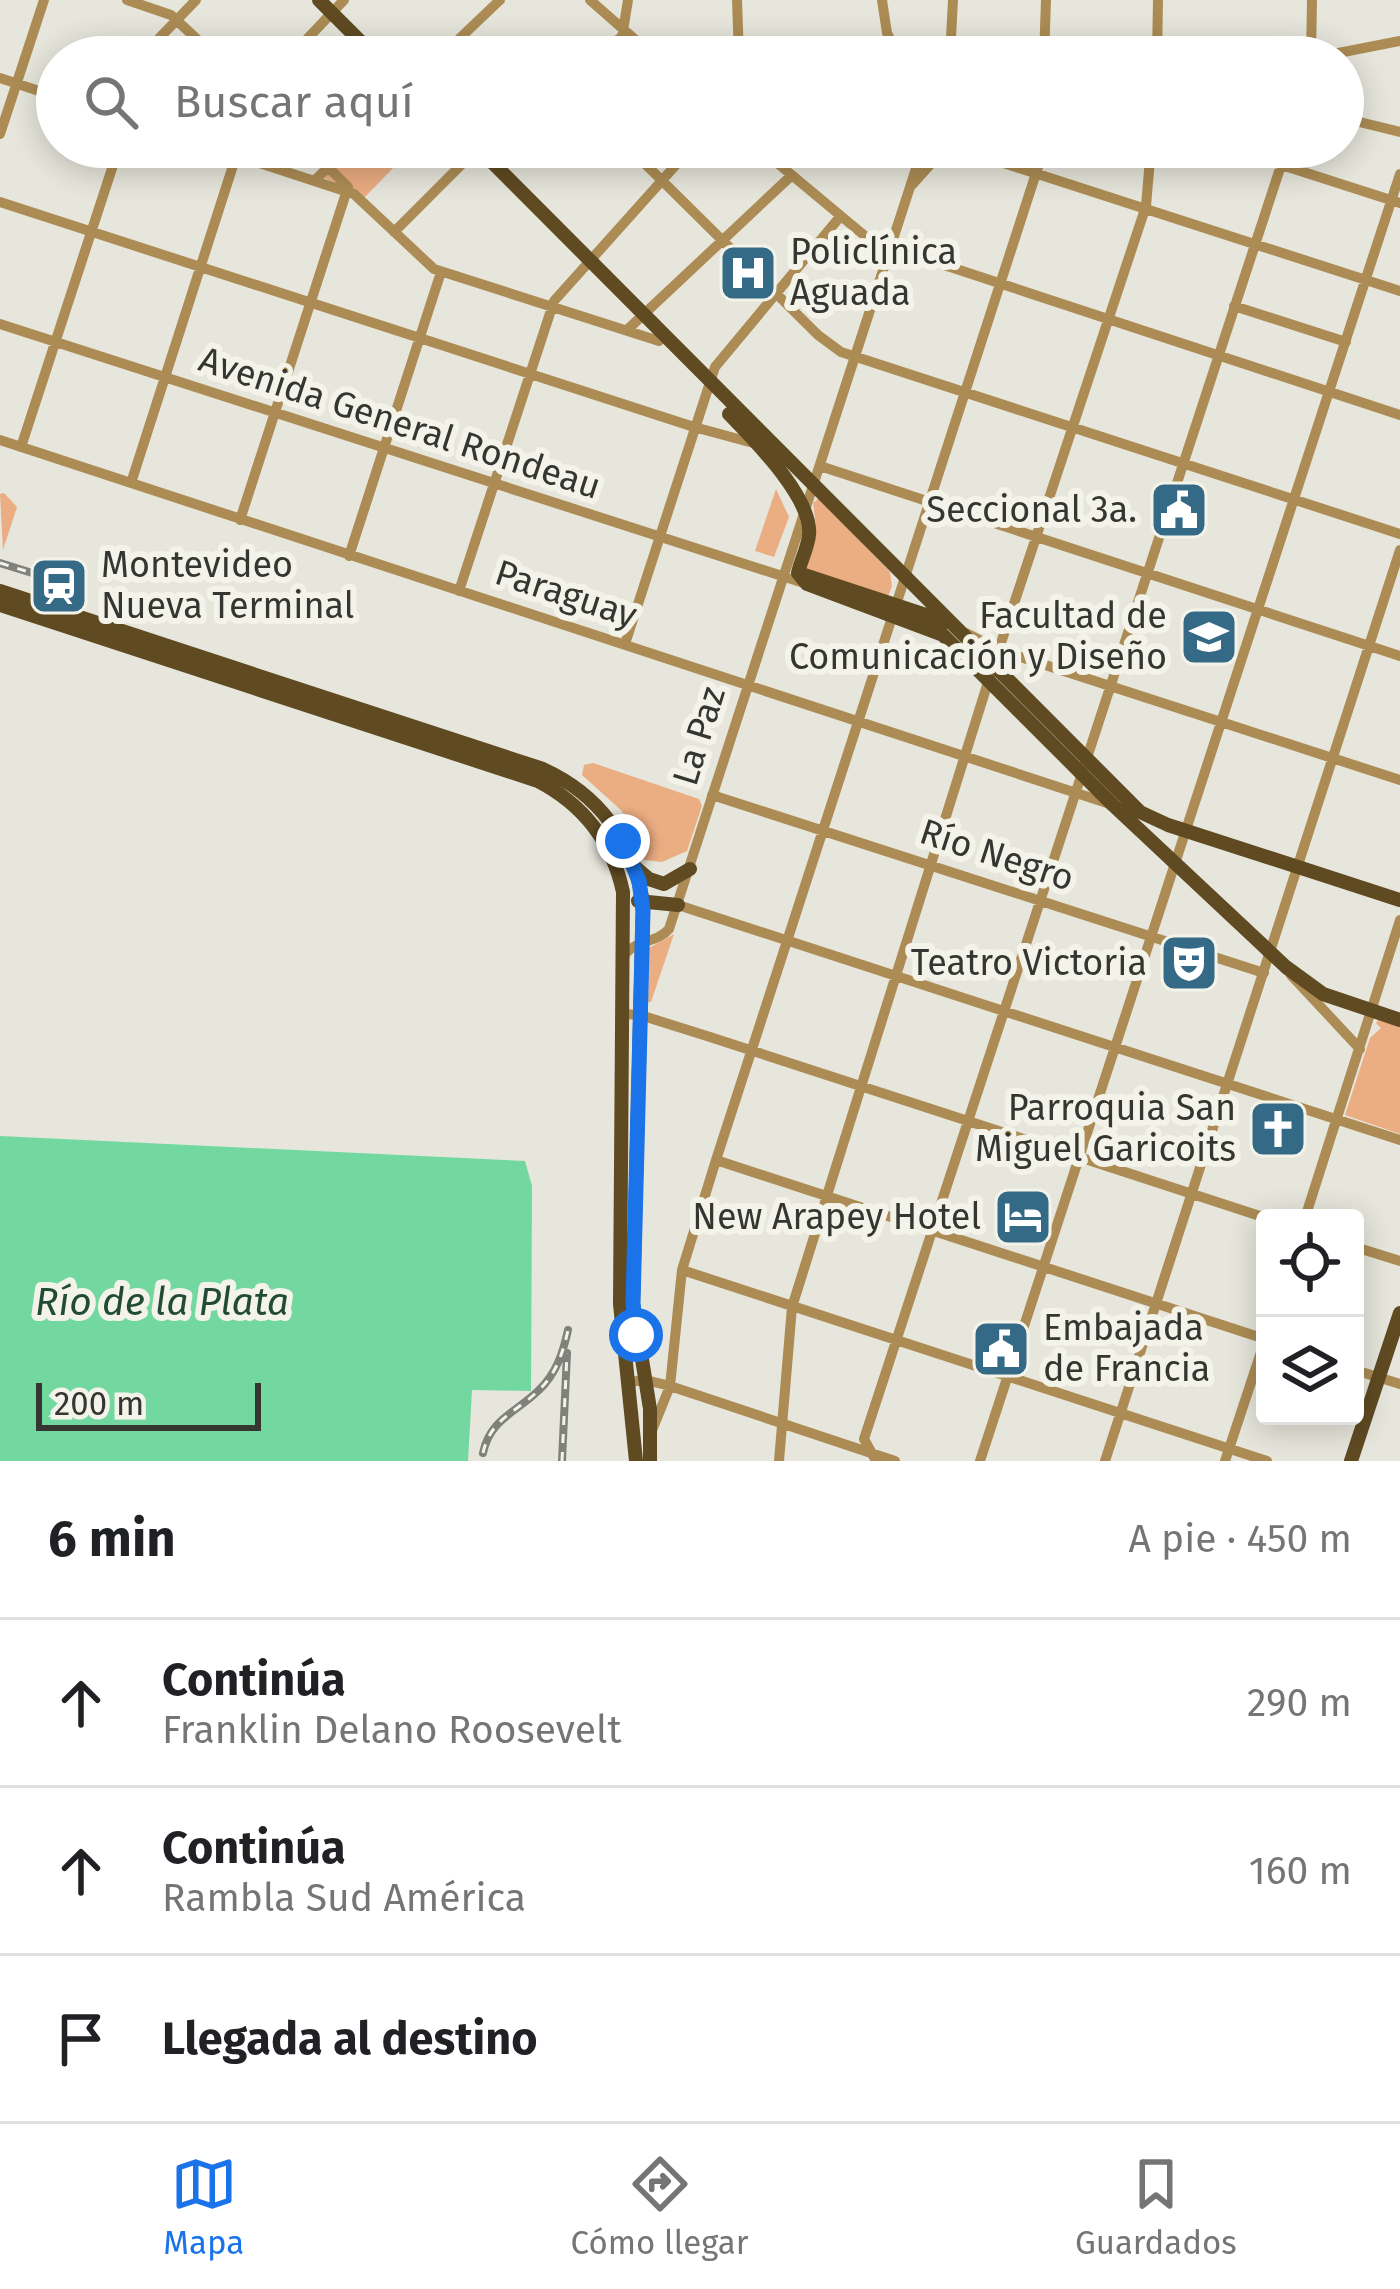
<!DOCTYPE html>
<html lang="es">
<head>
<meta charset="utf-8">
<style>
  :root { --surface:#fff; --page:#f6f6f6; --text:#202124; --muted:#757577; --line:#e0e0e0; --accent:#1a73e8 }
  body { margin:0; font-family:"Fira Sans",sans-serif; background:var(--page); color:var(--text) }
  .controls { position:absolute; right:36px; bottom:36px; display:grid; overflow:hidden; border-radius:12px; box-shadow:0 6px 30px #0003 }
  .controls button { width:108px; height:108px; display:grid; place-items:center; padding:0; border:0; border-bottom:3px solid var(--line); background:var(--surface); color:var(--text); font:60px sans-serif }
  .scale { position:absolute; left:36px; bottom:30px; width:225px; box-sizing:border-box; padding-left:12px; border:6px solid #353531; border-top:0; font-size:33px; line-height:42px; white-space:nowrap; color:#353531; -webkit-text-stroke:9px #f3f3e9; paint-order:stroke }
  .stop { position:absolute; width:36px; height:36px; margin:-27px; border:9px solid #1a73e8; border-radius:50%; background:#fff }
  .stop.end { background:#1a73e8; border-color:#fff; box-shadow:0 3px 12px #0008 }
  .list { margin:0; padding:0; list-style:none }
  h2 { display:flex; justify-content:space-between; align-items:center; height:156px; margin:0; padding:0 48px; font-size:51px }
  h2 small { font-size:39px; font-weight:400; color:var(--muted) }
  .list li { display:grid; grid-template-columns:78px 1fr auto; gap:36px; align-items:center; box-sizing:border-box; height:168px; padding:0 48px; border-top:3px solid var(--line) }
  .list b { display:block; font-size:45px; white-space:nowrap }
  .list p { margin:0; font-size:39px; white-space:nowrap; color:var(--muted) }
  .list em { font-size:39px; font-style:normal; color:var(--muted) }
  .icon { flex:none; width:66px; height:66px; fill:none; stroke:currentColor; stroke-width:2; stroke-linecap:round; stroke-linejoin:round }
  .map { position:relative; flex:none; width:1400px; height:1461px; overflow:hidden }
  .search { position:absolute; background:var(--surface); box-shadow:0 6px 30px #0003; left:36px; right:36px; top:36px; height:132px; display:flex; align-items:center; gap:30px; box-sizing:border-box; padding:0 42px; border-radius:66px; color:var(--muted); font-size:45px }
  .sheet { height:660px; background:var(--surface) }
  nav { display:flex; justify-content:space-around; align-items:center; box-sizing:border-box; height:168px; border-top:3px solid var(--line); background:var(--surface); font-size:33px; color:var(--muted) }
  nav a { display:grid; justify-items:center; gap:6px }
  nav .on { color:var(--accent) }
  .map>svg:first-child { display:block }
  .green { fill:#ebad82 }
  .water { fill:#73d8a0 }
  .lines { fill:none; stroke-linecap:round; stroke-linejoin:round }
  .minor { stroke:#ac8c54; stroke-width:10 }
  .major { stroke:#5f4a22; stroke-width:14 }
  .rail-casing { stroke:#81817b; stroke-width:8 }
  .rail { stroke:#f3f3e9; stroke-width:3; stroke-dasharray:9; stroke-linecap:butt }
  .route { stroke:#1a73e8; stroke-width:15 }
  .labels { text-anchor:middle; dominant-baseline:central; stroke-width:12; stroke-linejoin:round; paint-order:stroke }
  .poi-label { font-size:36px; fill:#353531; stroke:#f3f3e9; text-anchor:end }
  .street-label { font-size:36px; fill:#353531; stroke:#f3f3e9 }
  .water-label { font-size:39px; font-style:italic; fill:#214b34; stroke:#f3f3e9 }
</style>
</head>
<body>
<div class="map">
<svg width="1400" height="1461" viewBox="0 0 1400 1461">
  <rect width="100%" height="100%" fill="#e6e6dc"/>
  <!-- green -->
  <path class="green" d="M354 147H378L396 165 365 197 322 177Z
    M776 489 789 517 774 557 755 551Z
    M4 493 17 507 3 550 0 494Z
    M819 498 890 572 892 586 888 597 806 570 816 526 813 503Z
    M593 763 699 799 702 806 687 851 662 862 644 860 622 811 582 775 584 765Z
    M674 934 651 1002H648L649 948Z
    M1379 1019 1400 1026V1134L1345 1115 1370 1038 1381 1028 1376 1023Z"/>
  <!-- water -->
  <path class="water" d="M0 1136 525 1161 532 1186 531 1391 472 1390 468 1461H0Z"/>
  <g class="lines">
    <!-- minor -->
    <path class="minor" d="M127 0 171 15 216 57
      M590 0 655 57
      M737 0 739 57
      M882 0 887 33 899 57
      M141 57 196 0
      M290 57 344 0
      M440 57 500 0
      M592 57 622 37 628 0
      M950 57 953 0
      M1044 57 1046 0
      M1157 57 1158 0
      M1311 57 1312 0
      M1318 57 1400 41
      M0 78 57 97
      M1343 118 1400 132
      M0 134 44 0
      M210 147 354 194 434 269 659 341
      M628 147 818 335 841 352 1400 534
      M758 147 871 241 1400 415
      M954 147 1400 291
      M1226 147 1400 203
      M314 181 349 147
      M912 185 946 147
      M0 202 694 427 757 444
      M394 232 479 147
      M1234 306 1346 342
      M0 324 807 584
      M627 330 791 176
      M0 440 1110 804
      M21 447 119 147
      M820 466 1400 656
      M131 483 239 147
      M240 520 348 187 308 147
      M349 556 441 272
      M459 591 554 301 692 147
      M966 633 999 650 1400 780
      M625 644 715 367 839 218
      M712 795 1264 973
      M678 905 1400 1140
      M625 954C638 939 657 943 669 929L923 147
      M1291 975 1360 1049
      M624 1014 640 1015 710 1037 1266 1218
      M716 1160 1265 1339
      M1305 1218 1400 920
      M1355 1247 1400 1261
      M682 1270 1267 1461
      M1355 1370 1400 1384
      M629 1382 646 1380 670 1386 895 1461
      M651 1433 670 1386 682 1270 716 1160 1039 164 1040 147
      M779 1461 792 1307 989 679 1146 206 1151 147
      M876 1461 864 1439 1287 147
      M980 1461 1400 174
      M1105 1461 1400 550
      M1225 1461 1265 1340"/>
    <!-- major -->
    <path class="major" d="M319 0 376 57
      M477 147 1140 812 1168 825 1400 900
      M729 414C753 439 813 498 809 535 808 547 801 560 798 573
      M798 573 807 584 943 635 1113 805 1286 967 1323 994 1400 1020
      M798 573 947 622
      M0 591 543 769C600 795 632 841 643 902L633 1303 650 1409V1461
      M0 605 538 781C584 805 612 841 623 892L620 1304 636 1461
      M635 867 649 879 664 884 690 869
      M638 901 678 905
      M1351 1461 1400 1313"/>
    <!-- rail casing -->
    <g class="rail-casing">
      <path id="rail" d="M0 563 42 576
        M483 1453C490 1419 517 1412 539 1390 556 1374 563 1353 568 1330
        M562 1461 567 1353"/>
    </g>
    <!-- rail -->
    <use href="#rail" class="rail"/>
  </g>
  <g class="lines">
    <!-- route -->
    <path class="route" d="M623 841 639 881 643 911 633 1303 636 1335"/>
  </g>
  <!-- icons -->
  <defs>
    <g id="hospital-square" transform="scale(3)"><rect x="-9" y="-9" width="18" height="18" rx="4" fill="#356a86" stroke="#f3f3e9"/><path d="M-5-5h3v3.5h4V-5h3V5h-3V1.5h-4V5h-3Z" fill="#fff"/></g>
    <g id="civic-square" transform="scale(3)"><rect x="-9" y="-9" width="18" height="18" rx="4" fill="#356a86" stroke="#f3f3e9"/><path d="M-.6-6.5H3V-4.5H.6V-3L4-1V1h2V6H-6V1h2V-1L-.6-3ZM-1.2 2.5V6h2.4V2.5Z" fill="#fff"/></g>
    <g id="station-square" transform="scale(3)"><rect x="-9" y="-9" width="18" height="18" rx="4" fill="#356a86" stroke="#f3f3e9"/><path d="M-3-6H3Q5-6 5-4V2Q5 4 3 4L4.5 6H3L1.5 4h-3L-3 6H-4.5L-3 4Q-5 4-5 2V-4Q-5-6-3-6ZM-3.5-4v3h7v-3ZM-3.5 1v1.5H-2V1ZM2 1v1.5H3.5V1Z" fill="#fff"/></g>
    <g id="university-square" transform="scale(3)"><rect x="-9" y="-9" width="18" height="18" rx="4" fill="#356a86" stroke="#f3f3e9"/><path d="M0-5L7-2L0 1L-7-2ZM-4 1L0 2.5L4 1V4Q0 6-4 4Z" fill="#fff"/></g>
    <g id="theatre-square" transform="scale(3)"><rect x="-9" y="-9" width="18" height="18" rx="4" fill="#356a86" stroke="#f3f3e9"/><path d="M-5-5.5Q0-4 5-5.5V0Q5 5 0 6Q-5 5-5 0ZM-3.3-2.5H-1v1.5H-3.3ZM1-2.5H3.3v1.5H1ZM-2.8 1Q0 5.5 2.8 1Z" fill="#fff"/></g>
    <g id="church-square" transform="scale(3)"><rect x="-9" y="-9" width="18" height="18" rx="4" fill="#356a86" stroke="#f3f3e9"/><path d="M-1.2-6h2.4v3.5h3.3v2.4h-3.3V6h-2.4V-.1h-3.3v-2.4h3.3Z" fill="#fff"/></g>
    <g id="hotel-square" transform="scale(3)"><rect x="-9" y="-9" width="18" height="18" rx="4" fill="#356a86" stroke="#f3f3e9"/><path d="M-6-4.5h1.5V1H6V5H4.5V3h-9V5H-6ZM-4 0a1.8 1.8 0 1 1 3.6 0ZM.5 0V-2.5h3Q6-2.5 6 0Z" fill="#fff"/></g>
  </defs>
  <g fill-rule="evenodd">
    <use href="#hospital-square" x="748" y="273"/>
    <use href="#civic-square" x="1179" y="510"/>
    <use href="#station-square" x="59" y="586"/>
    <use href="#university-square" x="1209" y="637"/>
    <use href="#theatre-square" x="1189" y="963"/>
    <use href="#church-square" x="1278" y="1129"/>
    <use href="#hotel-square" x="1023" y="1217"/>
    <use href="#civic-square" x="1001" y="1349"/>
  </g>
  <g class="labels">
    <!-- poi labels -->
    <g class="poi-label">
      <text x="790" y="252" text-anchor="start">Policlínica<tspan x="790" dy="41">Aguada</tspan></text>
      <text x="1137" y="510">Seccional 3a.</text>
      <text x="101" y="565" text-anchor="start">Montevideo<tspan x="101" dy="41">Nueva Terminal</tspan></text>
      <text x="1167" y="616">Facultad de<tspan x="1167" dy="41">Comunicación y Diseño</tspan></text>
      <text x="1147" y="963">Teatro Victoria</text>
      <text x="1236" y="1108">Parroquia San<tspan x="1236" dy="41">Miguel Garicoits</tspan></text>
      <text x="981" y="1217">New Arapey Hotel</text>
      <text x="1043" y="1328" text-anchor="start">Embajada<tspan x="1043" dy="41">de Francia</tspan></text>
    </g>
    <!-- street labels -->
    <g class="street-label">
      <text transform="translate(400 423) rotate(18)">Avenida General Rondeau</text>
      <text transform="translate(566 594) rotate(18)">Paraguay</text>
      <text transform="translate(699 736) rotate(-73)">La Paz</text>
      <text transform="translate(997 855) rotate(18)">Río Negro</text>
    </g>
    <!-- water labels -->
    <g class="water-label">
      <text x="162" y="1302">Río de la Plata</text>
    </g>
  </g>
</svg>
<div class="controls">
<button><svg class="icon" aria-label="locate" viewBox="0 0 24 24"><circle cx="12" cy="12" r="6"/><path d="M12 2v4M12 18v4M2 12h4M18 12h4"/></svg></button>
<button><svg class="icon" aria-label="layers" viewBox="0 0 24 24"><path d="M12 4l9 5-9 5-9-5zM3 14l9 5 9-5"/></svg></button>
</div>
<div class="scale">200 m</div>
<div class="stop" style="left:636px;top:1335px"></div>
<div class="stop end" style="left:623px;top:841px"></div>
<div class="search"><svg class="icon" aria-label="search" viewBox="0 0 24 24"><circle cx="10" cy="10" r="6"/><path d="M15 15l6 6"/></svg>Buscar aquí</div>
</div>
<section class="sheet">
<h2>6 min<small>A pie · 450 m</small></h2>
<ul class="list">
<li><svg class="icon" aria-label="ahead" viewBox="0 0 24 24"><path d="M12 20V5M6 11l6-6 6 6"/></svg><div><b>Continúa</b><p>Franklin Delano Roosevelt</p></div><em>290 m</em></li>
<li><svg class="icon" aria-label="ahead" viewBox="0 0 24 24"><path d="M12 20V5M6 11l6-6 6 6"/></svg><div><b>Continúa</b><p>Rambla Sud América</p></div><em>160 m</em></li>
<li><svg class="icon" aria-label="arrive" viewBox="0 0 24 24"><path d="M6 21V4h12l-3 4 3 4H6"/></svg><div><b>Llegada al destino</b></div></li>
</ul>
</section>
<nav>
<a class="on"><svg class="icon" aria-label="map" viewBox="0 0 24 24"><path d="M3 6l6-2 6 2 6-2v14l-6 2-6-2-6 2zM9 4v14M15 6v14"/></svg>Mapa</a>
<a><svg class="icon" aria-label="directions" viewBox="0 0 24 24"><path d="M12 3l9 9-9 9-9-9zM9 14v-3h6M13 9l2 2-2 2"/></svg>Cómo llegar</a>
<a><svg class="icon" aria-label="saved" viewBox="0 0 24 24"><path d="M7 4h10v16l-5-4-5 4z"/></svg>Guardados</a>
</nav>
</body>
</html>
